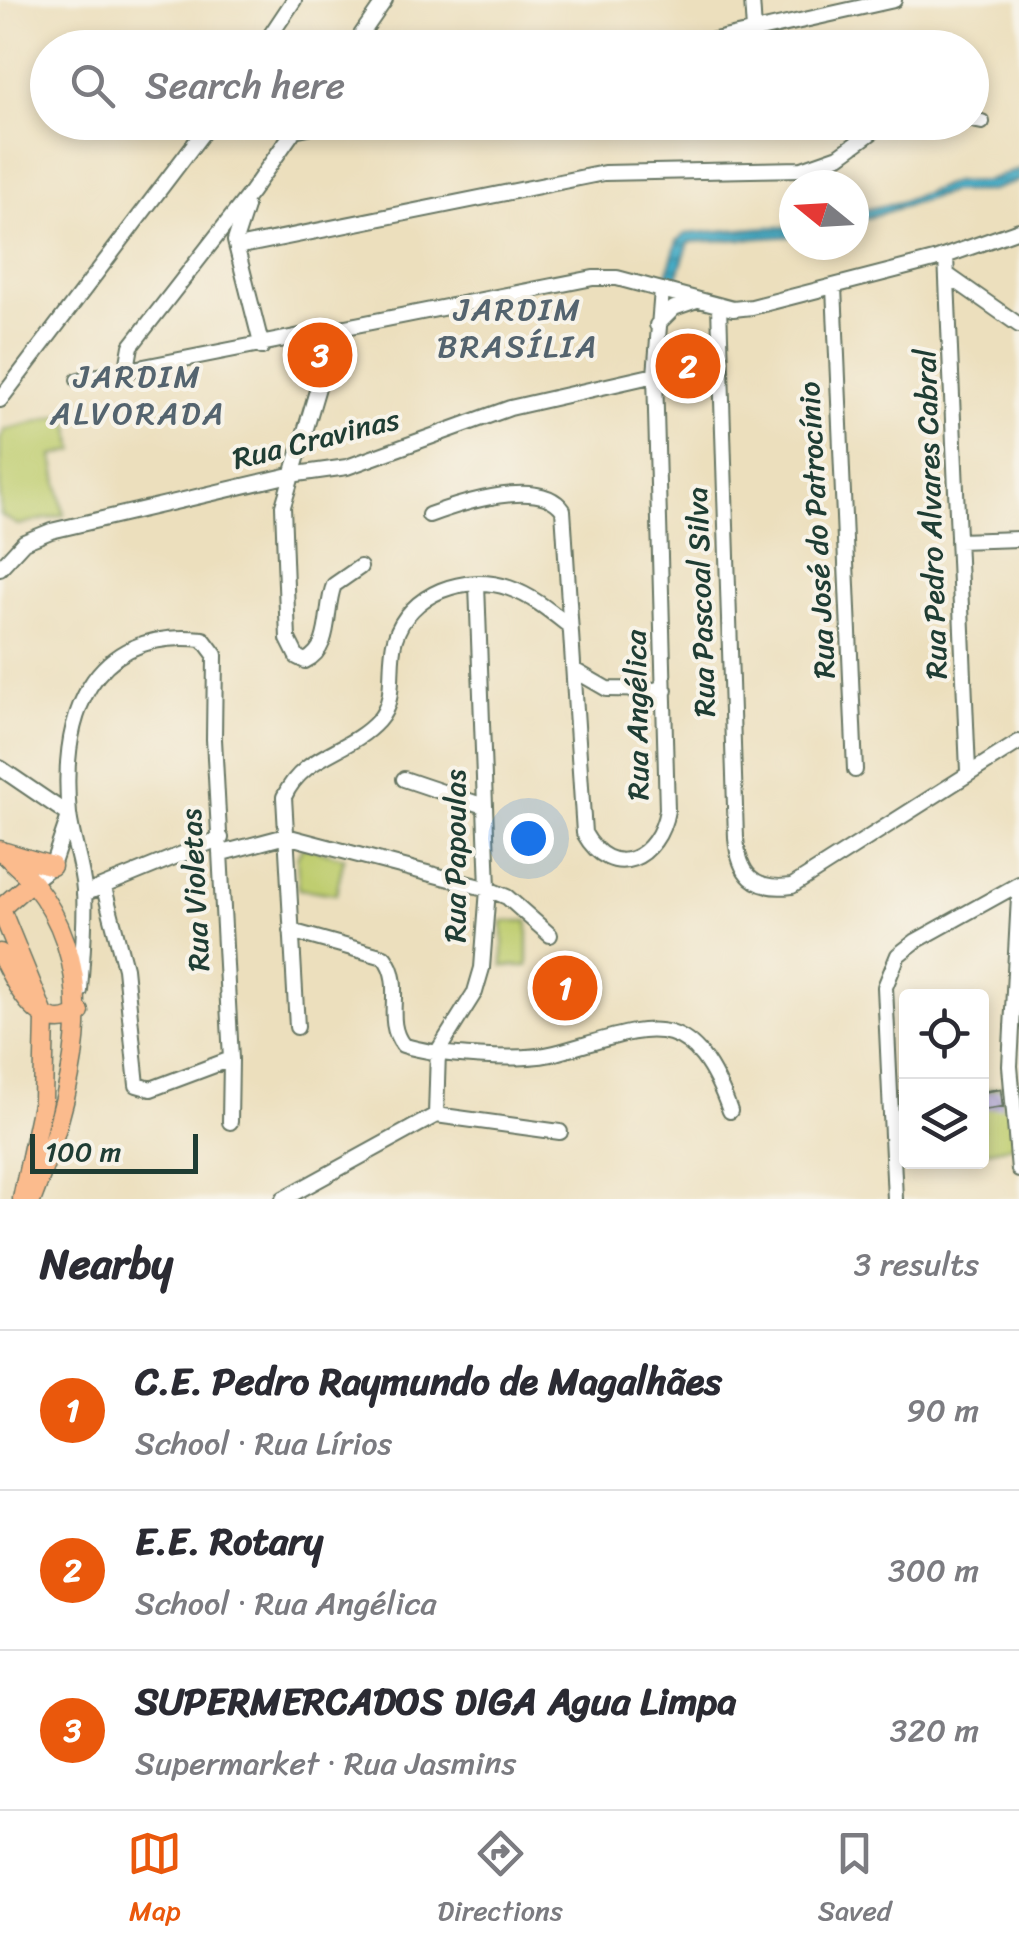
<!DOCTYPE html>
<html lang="en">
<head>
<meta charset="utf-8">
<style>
  :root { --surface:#fff; --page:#f2f2f3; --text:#2b2b33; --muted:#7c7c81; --line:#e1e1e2; --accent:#ea580c }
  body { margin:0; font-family:Sriracha,sans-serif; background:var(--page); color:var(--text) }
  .controls { position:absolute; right:30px; bottom:30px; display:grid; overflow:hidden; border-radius:10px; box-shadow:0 5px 15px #0003 }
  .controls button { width:90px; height:90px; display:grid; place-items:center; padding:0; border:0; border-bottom:2px solid var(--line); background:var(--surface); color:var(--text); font:50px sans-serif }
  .compass { position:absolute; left:779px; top:170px; width:90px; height:90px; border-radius:50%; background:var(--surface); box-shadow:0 5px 15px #0003; rotate:288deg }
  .scale { position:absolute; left:30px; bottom:25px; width:168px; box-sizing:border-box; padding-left:10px; border:5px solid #1f3d34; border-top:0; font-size:28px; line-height:35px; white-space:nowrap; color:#1f3d34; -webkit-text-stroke:8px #f7f3e8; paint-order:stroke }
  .you { position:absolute; left:528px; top:838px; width:35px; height:35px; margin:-25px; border:8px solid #fff; border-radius:50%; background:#1a73e8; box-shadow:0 0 0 15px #1a73e833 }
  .badge { display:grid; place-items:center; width:65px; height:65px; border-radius:50%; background:var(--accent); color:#fff; font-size:32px; font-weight:700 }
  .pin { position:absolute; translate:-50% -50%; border:5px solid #fff; box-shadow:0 2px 10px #0006 }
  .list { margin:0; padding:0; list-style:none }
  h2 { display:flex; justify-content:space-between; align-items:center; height:130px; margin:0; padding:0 40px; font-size:42px }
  h2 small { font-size:32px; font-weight:400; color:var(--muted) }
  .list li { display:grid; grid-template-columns:65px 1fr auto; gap:30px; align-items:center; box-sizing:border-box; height:160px; padding:0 40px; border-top:2px solid var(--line) }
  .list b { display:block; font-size:38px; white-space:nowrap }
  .list p { margin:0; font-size:32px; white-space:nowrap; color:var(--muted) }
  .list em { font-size:32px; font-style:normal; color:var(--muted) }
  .icon { flex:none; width:55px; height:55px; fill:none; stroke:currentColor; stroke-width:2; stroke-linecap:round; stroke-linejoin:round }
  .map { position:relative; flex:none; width:1019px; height:1199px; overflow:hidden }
  .search { position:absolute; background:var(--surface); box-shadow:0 5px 15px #0003; left:30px; right:30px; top:30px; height:110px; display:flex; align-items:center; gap:25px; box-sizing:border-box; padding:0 35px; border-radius:55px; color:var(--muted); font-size:38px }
  .sheet { height:610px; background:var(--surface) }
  nav { display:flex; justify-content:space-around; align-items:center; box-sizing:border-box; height:140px; border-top:2px solid var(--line); background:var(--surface); font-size:28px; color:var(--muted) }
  nav a { display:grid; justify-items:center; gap:5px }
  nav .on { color:var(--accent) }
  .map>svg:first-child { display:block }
  .green { fill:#bfcd6f; stroke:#6f8552; stroke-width:2.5 }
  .water { fill:url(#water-rules); stroke:#32747d; stroke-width:2.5 }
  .building { fill:url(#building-cross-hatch) }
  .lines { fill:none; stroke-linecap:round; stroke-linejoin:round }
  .minor-casing { stroke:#677664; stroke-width:18 }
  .major-casing { stroke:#677664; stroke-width:21 }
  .minor { stroke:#fff; stroke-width:14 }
  .major { stroke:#fbbb8d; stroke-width:18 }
  .labels { text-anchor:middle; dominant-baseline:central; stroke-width:8; stroke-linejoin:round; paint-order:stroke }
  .street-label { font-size:30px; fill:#1f3d34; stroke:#f7f3e8 }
  .neighbourhood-label { font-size:32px; letter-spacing:2.5px; fill:#54646f; stroke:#f7f3e8 }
</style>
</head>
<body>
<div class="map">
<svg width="1019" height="1199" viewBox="0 0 1019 1199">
  <defs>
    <pattern id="water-rules" width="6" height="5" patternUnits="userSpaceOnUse" patternTransform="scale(2.5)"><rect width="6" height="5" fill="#46acc6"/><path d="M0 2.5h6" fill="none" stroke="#3a8da2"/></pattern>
    <pattern id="building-cross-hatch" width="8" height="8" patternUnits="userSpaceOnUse" patternTransform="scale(2.5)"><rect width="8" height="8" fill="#b6acdd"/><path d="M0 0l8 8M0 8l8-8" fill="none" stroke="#938db4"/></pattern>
  </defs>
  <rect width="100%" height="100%" fill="#f7f3e8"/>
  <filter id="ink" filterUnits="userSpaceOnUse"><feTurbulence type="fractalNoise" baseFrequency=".01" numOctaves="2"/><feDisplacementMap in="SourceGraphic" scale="20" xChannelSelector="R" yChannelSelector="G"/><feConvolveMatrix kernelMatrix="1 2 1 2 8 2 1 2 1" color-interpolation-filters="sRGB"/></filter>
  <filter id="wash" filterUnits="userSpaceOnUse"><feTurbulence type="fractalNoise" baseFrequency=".0048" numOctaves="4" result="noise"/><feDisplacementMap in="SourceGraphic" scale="40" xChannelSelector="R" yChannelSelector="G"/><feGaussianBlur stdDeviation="2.25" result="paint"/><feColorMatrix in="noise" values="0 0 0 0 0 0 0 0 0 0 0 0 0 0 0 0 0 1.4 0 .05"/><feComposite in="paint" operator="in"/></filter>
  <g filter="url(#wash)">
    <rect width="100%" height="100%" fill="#ecdfbd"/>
    <!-- green -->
    <path class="green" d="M67 414 75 450 53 456 64 515 18 525 0 515V439L5 430Z
      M303 846 344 858 336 894 299 889 297 857Z
      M503 921H528V966H503Z
      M1011 1085 1015 1145 982 1152V1090Z"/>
    <!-- water -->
    <path class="water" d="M1019 169V181L989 191 950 192 854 222V212L900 202 953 182 985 181Z
      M766 227H794V236L689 242 676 280 666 278 677 241 685 234Z"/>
    <g id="blocks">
      <!-- building -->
      <path class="building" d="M1001 1089 1003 1107 982 1110V1092Z"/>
    </g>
  </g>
  <g filter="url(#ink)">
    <use href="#blocks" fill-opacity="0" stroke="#677664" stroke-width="2.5"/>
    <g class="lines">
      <!-- minor casing -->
      <g class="minor-casing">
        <path id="minor" d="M752 0 754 31
          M262 48 294 0
          M352 48 385 0
          M679 48 894 0
          M972 120 982 122
          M294 130 332 122
          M246 207 235 241 262 347
          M237 247 604 173 802 169 839 156 886 122
          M946 256 968 771
          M949 276 1019 325
          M834 287 855 770
          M719 306 736 838C739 875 754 891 792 886L1019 742
          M657 325 674 308 697 300
          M334 333 283 506 288 639 297 657 305 661C333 648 324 609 334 585L360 567
          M126 374 131 346 251 192 300 122
          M78 380 593 278H617L733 309 752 307 934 260 1019 230
          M0 400 211 122
          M429 515C459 504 540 476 563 510L584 833C612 883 659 859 667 810L655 375 662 290
          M958 541 1019 539
          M0 568 24 542 51 531 290 475 347 467 510 408 655 375
          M574 670 607 689 665 690
          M0 768 69 815
          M404 779 484 806
          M222 853 286 836 488 889 507 897 550 935
          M32 881 52 866 69 816
          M104 888 125 968 137 1085 151 1089 231 1059
          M84 894 221 838
          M1019 897 1010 1066 1019 1170
          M291 931 384 957C406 985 382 1019 403 1045 435 1056 523 1062 555 1053 645 1029 690 999 730 1111
          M80 991C82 958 86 923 84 890 82 864 72 840 69 814 60 719 89 627 203 639L215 655 214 739 231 1059 230 1122
          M297 1027 284 797C303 754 349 753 378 721 398 699 387 666 395 639 409 593 465 573 509 588 532 596 549 610 568 625
          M436 1115 438 1051 475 992 482 968 488 889 477 584
          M283 1199 436 1115 560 1132
          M895 1199 885 987 898 955 916 941 1019 884"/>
      </g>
      <!-- major casing -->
      <g class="major-casing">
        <path id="major" d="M0 850C11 861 24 871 33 883 108 976 71 1098 32 1199
          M5 852 52 866
          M0 907 45 1017 43 1100 22 1199
          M1 908 32 881
          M0 953C13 980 41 1042 80 1012"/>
      </g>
      <!-- minor -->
      <use href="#minor" class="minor"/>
      <!-- major -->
      <use href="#major" class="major"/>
    </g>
  </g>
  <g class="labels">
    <!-- street labels -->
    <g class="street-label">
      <text transform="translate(316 439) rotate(-14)">Rua Cravinas</text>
      <text transform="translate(931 514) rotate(-92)">Rua Pedro Alvares Cabral</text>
      <text transform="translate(817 530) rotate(-93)">Rua José do Patrocínio</text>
      <text transform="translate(701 602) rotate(-92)">Rua Pascoal Silva</text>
      <text transform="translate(637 715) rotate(-91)">Rua Angélica</text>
      <text transform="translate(455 856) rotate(-90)">Rua Papoulas</text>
      <text transform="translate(195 890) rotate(-93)">Rua Violetas</text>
    </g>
    <!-- neighbourhood labels -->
    <g class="neighbourhood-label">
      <text x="518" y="309">JARDIM<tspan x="518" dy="37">BRASÍLIA</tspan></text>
      <text x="138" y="376">JARDIM<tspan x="138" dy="37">ALVORADA</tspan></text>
    </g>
  </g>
</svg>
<div class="controls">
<button><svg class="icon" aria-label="locate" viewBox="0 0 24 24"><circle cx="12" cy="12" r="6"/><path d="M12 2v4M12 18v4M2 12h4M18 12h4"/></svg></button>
<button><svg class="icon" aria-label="layers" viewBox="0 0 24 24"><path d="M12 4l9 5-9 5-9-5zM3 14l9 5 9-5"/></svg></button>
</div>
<svg class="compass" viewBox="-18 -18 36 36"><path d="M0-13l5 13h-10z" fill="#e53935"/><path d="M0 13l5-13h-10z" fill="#7c7c81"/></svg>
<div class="scale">100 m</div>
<div class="you"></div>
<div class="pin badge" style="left:565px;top:988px">1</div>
<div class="pin badge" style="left:688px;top:366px">2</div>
<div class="pin badge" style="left:320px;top:355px">3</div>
<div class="search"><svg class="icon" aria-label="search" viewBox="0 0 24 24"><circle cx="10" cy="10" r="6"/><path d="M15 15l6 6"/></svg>Search here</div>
</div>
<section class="sheet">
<h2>Nearby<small>3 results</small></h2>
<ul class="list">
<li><span class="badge">1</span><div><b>C.E. Pedro Raymundo de Magalhães</b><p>School · Rua Lírios</p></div><em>90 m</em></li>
<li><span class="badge">2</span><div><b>E.E. Rotary</b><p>School · Rua Angélica</p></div><em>300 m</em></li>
<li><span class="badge">3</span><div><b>SUPERMERCADOS DIGA Agua Limpa</b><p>Supermarket · Rua Jasmins</p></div><em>320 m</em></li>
</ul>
</section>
<nav>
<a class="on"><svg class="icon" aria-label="map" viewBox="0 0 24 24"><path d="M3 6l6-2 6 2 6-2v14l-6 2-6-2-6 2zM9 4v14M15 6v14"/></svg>Map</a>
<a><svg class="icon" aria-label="directions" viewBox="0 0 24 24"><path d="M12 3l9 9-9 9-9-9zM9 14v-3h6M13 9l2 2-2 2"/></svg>Directions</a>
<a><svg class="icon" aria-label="saved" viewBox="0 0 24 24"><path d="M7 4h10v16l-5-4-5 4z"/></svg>Saved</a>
</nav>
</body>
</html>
